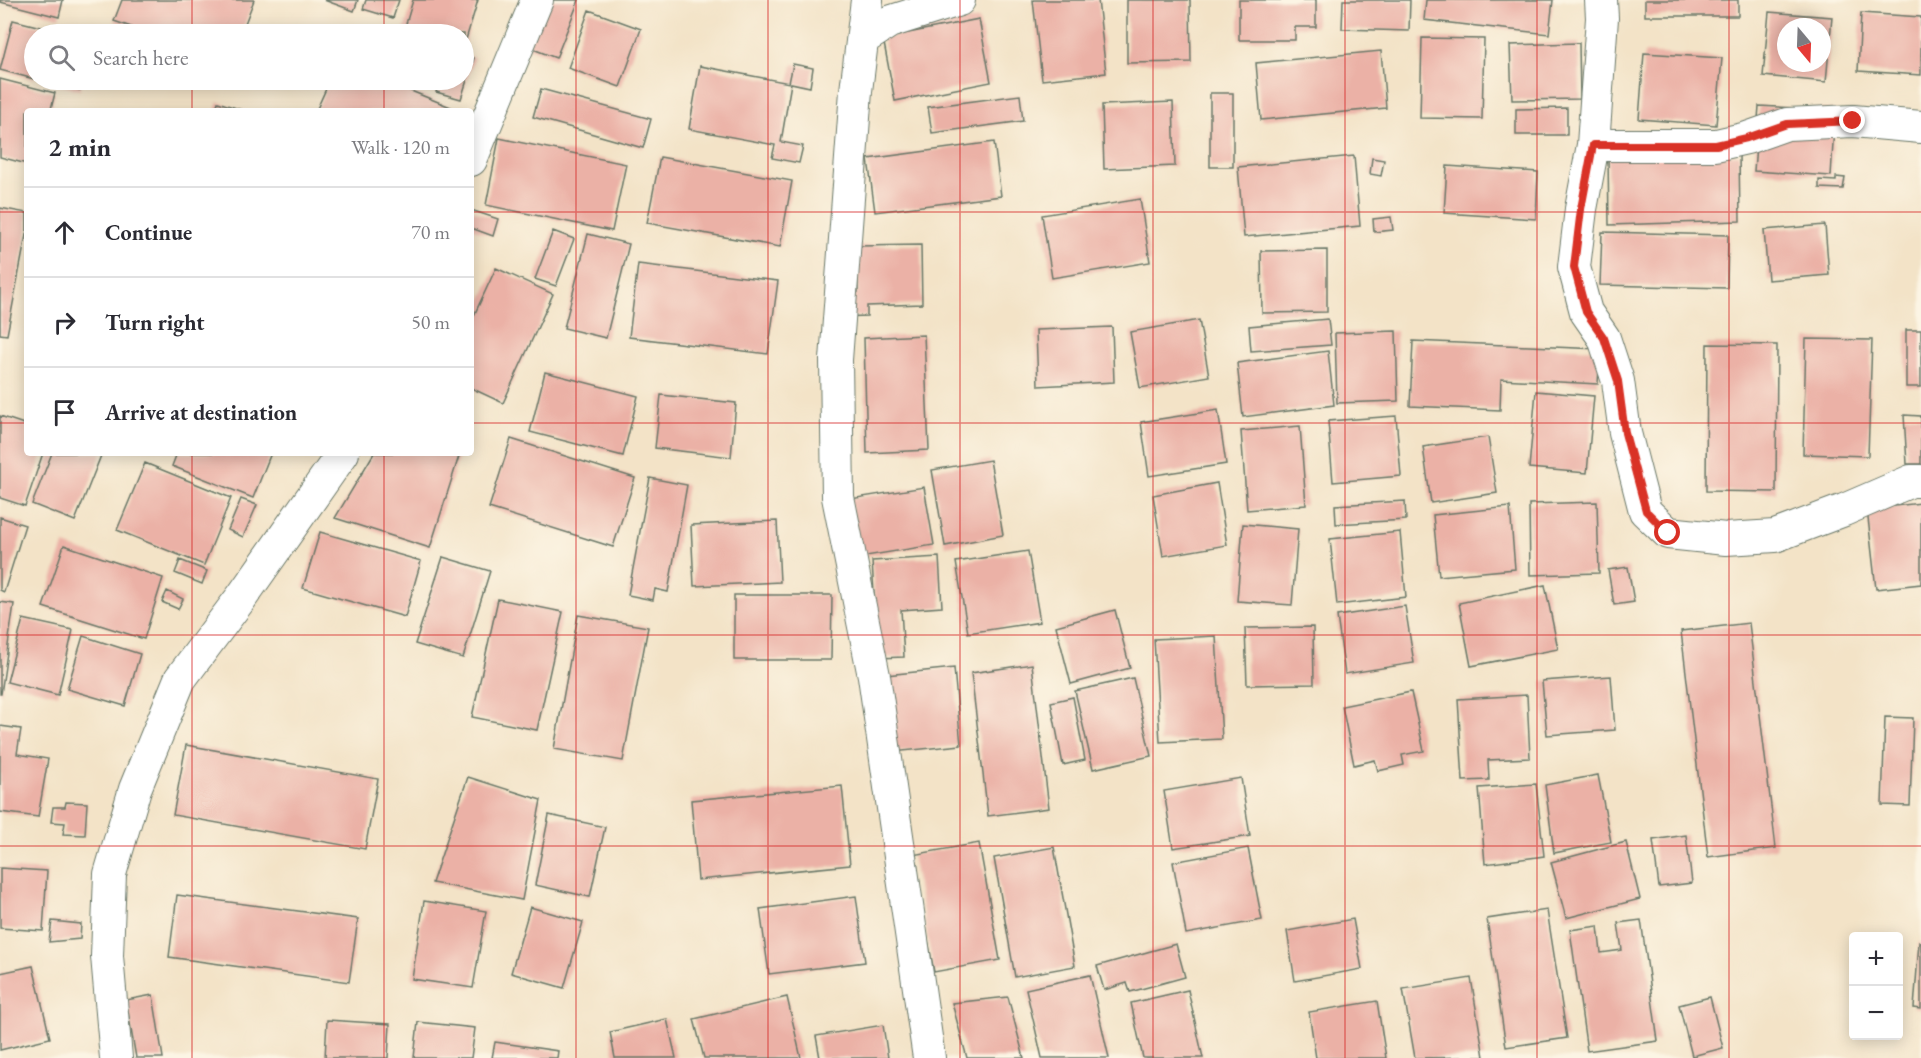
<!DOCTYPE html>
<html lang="en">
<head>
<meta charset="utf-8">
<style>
  :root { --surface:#fff; --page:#f2f2f3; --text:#2b2b33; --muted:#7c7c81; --line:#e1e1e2 }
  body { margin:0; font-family:"EB Garamond",serif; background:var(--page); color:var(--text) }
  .controls { position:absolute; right:18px; bottom:18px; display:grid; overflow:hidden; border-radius:6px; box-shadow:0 3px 15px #0003 }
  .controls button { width:54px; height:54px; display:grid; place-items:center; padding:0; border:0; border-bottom:2px solid var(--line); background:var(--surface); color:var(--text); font:30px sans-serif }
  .compass { position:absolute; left:1777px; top:18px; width:54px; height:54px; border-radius:50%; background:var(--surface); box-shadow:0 3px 15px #0003; rotate:161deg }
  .stop { position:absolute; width:18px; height:18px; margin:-14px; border:4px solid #d93025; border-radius:50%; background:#fff }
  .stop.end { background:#d93025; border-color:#fff; box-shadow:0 2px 6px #0008 }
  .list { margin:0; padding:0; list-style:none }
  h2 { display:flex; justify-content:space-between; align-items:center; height:78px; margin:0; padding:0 24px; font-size:26px }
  h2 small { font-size:20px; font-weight:400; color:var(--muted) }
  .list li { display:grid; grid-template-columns:39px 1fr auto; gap:18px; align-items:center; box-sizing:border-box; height:90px; padding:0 24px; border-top:2px solid var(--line) }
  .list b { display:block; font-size:22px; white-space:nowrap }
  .list em { font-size:20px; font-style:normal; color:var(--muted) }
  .icon { flex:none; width:33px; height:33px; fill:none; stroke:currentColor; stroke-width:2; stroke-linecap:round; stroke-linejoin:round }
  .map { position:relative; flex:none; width:1921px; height:1058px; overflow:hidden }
  .search { position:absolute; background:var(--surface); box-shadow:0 3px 15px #0003; left:24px; top:24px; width:450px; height:66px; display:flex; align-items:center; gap:15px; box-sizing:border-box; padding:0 21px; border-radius:33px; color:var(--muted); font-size:22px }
  .panel { position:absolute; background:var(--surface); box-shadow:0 3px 15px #0003; left:24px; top:108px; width:450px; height:348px; border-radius:6px }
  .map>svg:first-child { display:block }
  .building { fill:#ebb1a6; fill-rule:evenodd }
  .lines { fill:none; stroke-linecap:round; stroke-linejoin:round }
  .street-casing { stroke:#697767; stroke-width:34 }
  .street { stroke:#fff; stroke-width:32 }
  .route { stroke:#d93025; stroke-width:8 }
  .grid { fill:none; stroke:#d62828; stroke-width:1.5; stroke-opacity:0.55 }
</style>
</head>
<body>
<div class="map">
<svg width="1921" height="1058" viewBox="0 0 1921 1058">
  <rect width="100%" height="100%" fill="#fcf5e5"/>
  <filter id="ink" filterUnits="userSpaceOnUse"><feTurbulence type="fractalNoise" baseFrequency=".0167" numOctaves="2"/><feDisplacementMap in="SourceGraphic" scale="12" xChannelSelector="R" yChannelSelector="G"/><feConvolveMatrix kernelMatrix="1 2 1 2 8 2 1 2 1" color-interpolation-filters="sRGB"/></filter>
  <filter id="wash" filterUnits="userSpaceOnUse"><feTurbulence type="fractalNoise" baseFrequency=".008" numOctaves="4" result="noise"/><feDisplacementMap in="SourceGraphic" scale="24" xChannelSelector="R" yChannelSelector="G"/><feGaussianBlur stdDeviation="1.35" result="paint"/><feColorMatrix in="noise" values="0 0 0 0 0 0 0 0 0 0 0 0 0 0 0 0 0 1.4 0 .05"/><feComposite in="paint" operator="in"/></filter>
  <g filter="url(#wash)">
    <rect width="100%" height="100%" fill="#f3e3c7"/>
    <g id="blocks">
      <!-- building -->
      <path class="building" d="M0 0H63L59 17 0 2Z
        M122 0H254L241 34H151L114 21Z
        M324 0H358L354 11Z
        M366 0H399L393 18 363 9Z
        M413 0H478L464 46V34H403Z
        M547 0H579L556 58 528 47Z
        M1033 0H1098L1106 73 1042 80Z
        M1127 0H1190L1191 62 1127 63Z
        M1239 0H1316V27H1295V40H1239Z
        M1343 0H1410L1409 31 1342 29Z
        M1426 0H1553L1549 34 1424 20Z
        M1645 0H1738V16H1645Z
        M589 10 641 29 620 87 568 68Z
        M1769 12 1832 17 1826 82 1763 76ZM1786 27H1822V63H1786Z
        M1861 13 1921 17V75L1858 71Z
        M979 19 991 82 895 101 883 38Z
        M13 20 69 34H34V79L0 70Z
        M1422 38 1484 39 1482 119 1420 118Z
        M1579 43 1580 99 1512 100 1510 45Z
        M1381 51 1386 108 1261 120 1256 63Z
        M1644 53 1722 58 1716 125 1639 119Z
        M464 55 474 58 461 99 436 92 440 80H464Z
        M793 64 813 68 810 87 791 83 781 142 803 146 799 163 772 158 775 145 689 129 700 66 789 83Z
        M0 79 55 93 51 109 57 111H27V164L0 157Z
        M40 80H82L80 90Z
        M330 80H384L453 108 452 111H316Z
        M541 89 651 119 643 148 533 117Z
        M1210 93H1233V167H1210Z
        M1020 95 1023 121 932 133 928 107Z
        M218 102 245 111H215Z
        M1173 102 1175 166 1104 169 1102 105Z
        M1759 106 1835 110 1831 176 1754 171Z
        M1567 108V135H1516V109Z
        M499 138 626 164 612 231 486 205Z
        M994 142 1001 196 875 212 868 159Z
        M1739 154 1740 221 1609 225 1608 157Z
        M1354 156 1360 226 1244 237 1238 167Z
        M660 157 792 181 780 247 647 223Z
        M1372 158 1384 160 1381 176 1370 174Z
        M1447 166 1538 172 1536 219 1444 213Z
        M1836 177 1845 178 1843 189 1819 188V180L1836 181Z
        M1140 199 1150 262 1052 278 1042 215Z
        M0 208 27 213V230L7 335 0 334Z
        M471 210 498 219 493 236 471 228Z
        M1391 217 1393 230 1374 232 1373 219Z
        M1825 225 1829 275 1768 280 1764 230Z
        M553 231 574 239 556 286 535 279Z
        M1602 232 1728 235 1727 288 1600 285Z
        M588 234 629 244 606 338 564 328Z
        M921 245 922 304 867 306V316L839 317 838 293 858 292 857 246Z
        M1327 250V312L1262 313 1261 251Z
        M638 264 778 281 768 354 629 337Z
        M496 268 553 294 503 403 471 388V322Z
        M1328 319 1331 345 1251 351 1249 326Z
        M1199 320 1209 376 1140 388 1130 332Z
        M1112 327 1114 382 1038 386 1036 330Z
        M1906 330H1921V387H1906Z
        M1396 331 1398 401 1337 403 1335 333Z
        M924 335 929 450 867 453 864 338Z
        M1806 339 1872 340 1868 456 1803 454Z
        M1413 341 1600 349 1598 384 1501 379 1500 410 1410 406Z
        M1707 344 1777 345 1776 492 1706 491Z
        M1328 351 1334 405 1243 417 1237 363Z
        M545 372 638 396 623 456 530 432Z
        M1536 391 1594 396 1587 473 1529 468Z
        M661 395 736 403 731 457 655 448Z
        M1218 410 1226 464 1149 476 1141 422Z
        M1904 415 1921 416V464H1907Z
        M0 416 27 425V453H43L25 506 0 498Z
        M1396 416 1401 476 1333 482 1328 421Z
        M1300 426 1306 505 1247 510 1241 431Z
        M1488 437 1497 493 1431 503 1423 447Z
        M511 439 635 478 613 547 489 508Z
        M52 453H102L75 521 32 504Z
        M177 453H271L253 498 172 466Z
        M374 453H460L430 548 335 518Z
        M990 460 1003 535 945 546 932 470Z
        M145 463 231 498 204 565 117 530Z
        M650 478 687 485 668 592 655 589 653 600 628 595Z
        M1217 483 1227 545 1163 556 1153 495Z
        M924 487 934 545 860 557 850 499Z
        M241 499 257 505 243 537 228 530Z
        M1405 501 1406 520 1336 524 1335 505Z
        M1597 502 1599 573 1530 575 1529 504Z
        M1921 503V584L1876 589 1867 509Z
        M1510 507 1515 569 1439 576 1433 515Z
        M0 517 25 525 4 592 0 590Z
        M777 521 780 582 694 586 691 525Z
        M1243 524 1298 529 1292 605 1237 601Z
        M320 532 421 561 405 617 303 588Z
        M1400 532 1406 597 1337 605 1330 539Z
        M64 545 163 578 144 639 43 607Z
        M1028 551 1040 622 968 633 956 562Z
        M443 557 490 571 463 658 415 644Z
        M939 557 942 607 901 610 904 657 878 658 872 561Z
        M180 560 207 571 202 584 175 573Z
        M1628 567 1634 602 1614 605 1608 570Z
        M1545 585 1558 649 1471 666 1459 603Z
        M167 591 183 599 178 609 162 602Z
        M734 595H832L831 660H734Z
        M498 599 563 612 537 730 472 717Z
        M0 602 14 604 1 694H0Z
        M1405 606 1414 663 1345 674 1337 616Z
        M1115 610 1130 668 1071 684 1056 626Z
        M578 615 648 627 623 761 554 749Z
        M23 619 73 630 58 695 7 682Z
        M1749 623 1776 848 1708 857 1681 631Z
        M1313 627 1314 684 1247 685 1245 628Z
        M83 636 140 654 125 706 67 689Z
        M1216 636 1222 739 1160 742 1154 639Z
        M1032 664 1049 808 988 816 971 673Z
        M954 668 961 745 893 752 886 675Z
        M1611 676 1615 730 1547 735 1542 681Z
        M1133 678 1151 756 1093 769 1075 691Z
        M1411 692 1424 751 1402 755 1404 765 1378 771 1375 760 1354 765 1342 706Z
        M1527 695 1530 758 1488 760 1489 780 1463 781 1458 699Z
        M1073 697 1085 760 1063 765 1051 702Z
        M1885 717 1913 718 1910 806 1882 805Z
        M0 726 21 729 17 754 48 759 38 817 0 812Z
        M186 745 378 779 365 849 173 815Z
        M1598 775 1611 842 1554 853 1545 785Z
        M468 777 541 800 522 900 432 883Z
        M1241 778 1250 836 1173 848 1164 791Z
        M1536 784 1544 856 1485 864 1479 788Z
        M842 786 850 865 698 880 691 800Z
        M66 802 87 803 85 835 63 834 65 823 51 822 53 807H65Z
        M549 815 605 827 590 897 535 885Z
        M1686 835 1692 883 1659 887 1653 840Z
        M1626 842 1640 899 1566 918 1551 862Z
        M979 843 1000 960 934 972 912 855Z
        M1054 847 1075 966 1015 977 994 858Z
        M1248 848 1262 920 1186 934 1173 862Z
        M0 868 47 871 43 931 0 928Z
        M177 895 358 919 349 982 169 957Z
        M856 896 865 962 769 974 760 909Z
        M424 901 486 911 473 988 412 979Z
        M530 907 583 922 564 988 511 973Z
        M1547 910 1567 1038 1506 1047 1487 919Z
        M1353 919 1362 969 1295 981 1287 931Z
        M1641 920 1658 1041 1587 1051 1570 930 1598 926 1601 953 1622 950 1618 923Z
        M52 921 81 924 80 939 49 942Z
        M1919 942 1921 943V1009L1914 1008Z
        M1176 944 1185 977 1130 992 1127 983 1104 990 1097 966Z
        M33 966 50 1038 0 1050V973Z
        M1090 975 1109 1058H1042L1026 989Z
        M1471 978 1484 1057 1415 1058 1403 989Z
        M1188 990 1203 1058H1143L1131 1003Z
        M153 995 163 1058H136L126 1000Z
        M787 997 801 1058H704L694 1019Z
        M1008 997 1024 1058H967L952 1003Z
        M1710 997 1723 1048 1692 1056 1679 1005Z
        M1377 1001 1386 1058H1316L1309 1012Z
        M667 1019 676 1058H615L610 1032Z
        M327 1020 390 1024 388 1058H325Z
        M418 1022 475 1028 471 1058H414Z
        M883 1025 888 1058H820L816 1036Z
        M495 1042 558 1051 557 1058H492Z"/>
    </g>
  </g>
  <g filter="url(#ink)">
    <use href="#blocks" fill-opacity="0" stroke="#697767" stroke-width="1.5"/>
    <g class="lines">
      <!-- street casing -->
      <g class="street-casing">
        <path id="street" d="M867 0 856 91 836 360 838 497 874 676 929 1058
          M1601 0 1602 18 1593 145 1581 209 1574 267 1586 312 1604 338 1618 381 1625 433 1645 511 1668 533 1726 539 1775 536 1844 510 1911 481H1921
          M863 39 889 22 959 0
          M1593 145H1716L1747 138 1787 124 1853 121 1921 127
          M471 160 537 0
          M116 1058 107 956 110 874 135 789 180 679 241 598 343 453"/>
      </g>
      <!-- street -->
      <use href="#street" class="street"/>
    </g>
  </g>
  <g class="lines" filter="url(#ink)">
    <!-- route -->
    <path class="route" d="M1668 533 1646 511 1625 433 1618 381 1604 338 1586 312 1574 267 1581 209 1593 145H1716L1747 138 1787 124 1853 121"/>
  </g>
  <!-- grid -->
  <path class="grid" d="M192 0V34M384 0V34M576 0V1058M768 0V1058M960 0V1058M1153 0V1058M1345 0V1058M1537 0V1058M1729 0V1058M192 80V111M384 80V111M0 212H27M471 212H1921M0 423H27M471 423H1921M192 453V1058M384 453V1058M0 635H1921M0 846H1921"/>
</svg>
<div class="controls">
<button>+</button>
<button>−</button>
</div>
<svg class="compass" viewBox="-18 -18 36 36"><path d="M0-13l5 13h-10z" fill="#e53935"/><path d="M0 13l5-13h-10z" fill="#7c7c81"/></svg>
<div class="stop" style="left:1668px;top:533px"></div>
<div class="stop end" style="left:1853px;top:121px"></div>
<div class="search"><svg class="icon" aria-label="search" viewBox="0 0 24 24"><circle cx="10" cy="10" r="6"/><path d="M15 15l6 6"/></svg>Search here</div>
<section class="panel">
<h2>2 min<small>Walk · 120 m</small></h2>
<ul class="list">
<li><svg class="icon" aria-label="ahead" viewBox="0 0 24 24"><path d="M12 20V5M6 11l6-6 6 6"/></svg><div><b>Continue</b></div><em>70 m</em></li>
<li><svg class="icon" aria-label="right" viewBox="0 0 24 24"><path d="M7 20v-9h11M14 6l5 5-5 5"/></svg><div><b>Turn right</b></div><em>50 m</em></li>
<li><svg class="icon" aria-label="arrive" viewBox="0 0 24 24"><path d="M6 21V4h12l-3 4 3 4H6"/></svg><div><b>Arrive at destination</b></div></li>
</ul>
</section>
</div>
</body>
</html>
